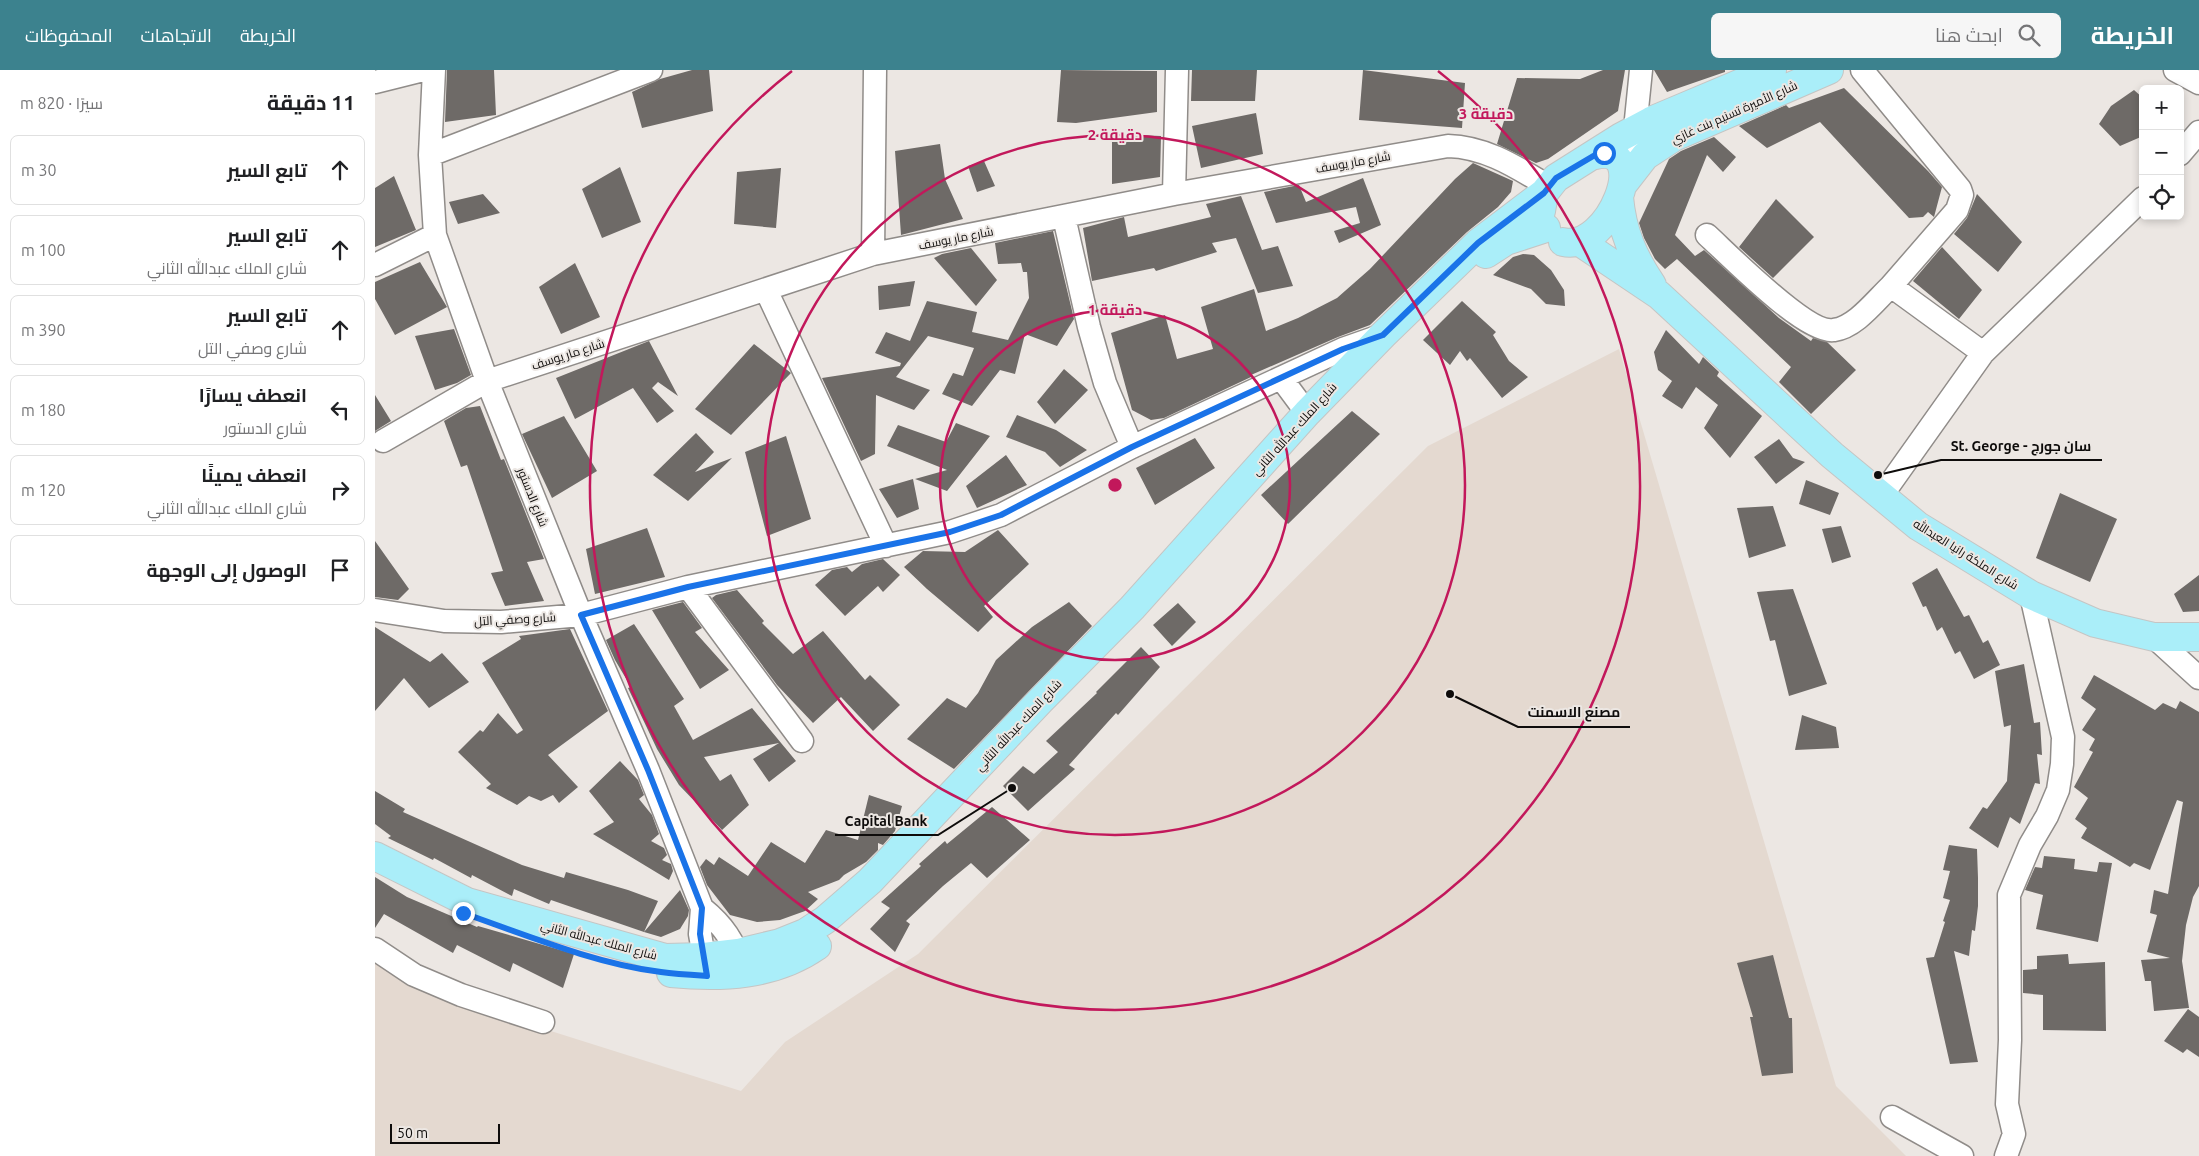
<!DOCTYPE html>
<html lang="ar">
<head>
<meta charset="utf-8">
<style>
  :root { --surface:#fff; --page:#f6f6f6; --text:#202124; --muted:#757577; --line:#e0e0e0; --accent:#3c828e }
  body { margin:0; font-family:Ubuntu,Cairo,sans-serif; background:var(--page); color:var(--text); direction:rtl }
  .controls { position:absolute; right:15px; top:15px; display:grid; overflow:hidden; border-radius:8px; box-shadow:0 2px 8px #0003 }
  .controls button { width:45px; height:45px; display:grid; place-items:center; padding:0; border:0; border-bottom:1px solid var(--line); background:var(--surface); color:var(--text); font:25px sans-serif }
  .scale { position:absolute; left:15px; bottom:12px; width:110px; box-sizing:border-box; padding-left:5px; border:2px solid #0e0c0b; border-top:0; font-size:14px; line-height:18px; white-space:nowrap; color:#0e0c0b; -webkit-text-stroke:4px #ece7e3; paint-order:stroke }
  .stop { position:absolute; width:15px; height:15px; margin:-11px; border:4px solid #1a73e8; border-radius:50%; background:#fff }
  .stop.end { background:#1a73e8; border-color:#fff; box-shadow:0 1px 5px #0008 }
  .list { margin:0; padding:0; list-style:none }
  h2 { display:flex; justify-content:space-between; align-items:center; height:65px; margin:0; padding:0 20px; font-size:21px }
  h2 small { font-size:16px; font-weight:400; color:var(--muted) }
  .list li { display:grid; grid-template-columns:32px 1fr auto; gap:15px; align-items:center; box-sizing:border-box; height:70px; margin:0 10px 10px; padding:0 10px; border:1px solid var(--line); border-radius:8px }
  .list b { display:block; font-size:19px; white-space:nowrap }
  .list p { margin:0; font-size:16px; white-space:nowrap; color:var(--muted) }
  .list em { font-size:16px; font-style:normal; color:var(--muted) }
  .icon { flex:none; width:28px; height:28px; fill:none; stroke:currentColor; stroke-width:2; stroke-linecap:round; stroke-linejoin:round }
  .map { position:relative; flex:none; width:1824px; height:1086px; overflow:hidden; direction:ltr }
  header { display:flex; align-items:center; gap:30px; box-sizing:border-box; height:70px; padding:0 25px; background:var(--accent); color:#fff }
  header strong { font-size:24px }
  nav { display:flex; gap:28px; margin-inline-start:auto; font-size:18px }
  .search { width:350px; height:45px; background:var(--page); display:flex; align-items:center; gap:12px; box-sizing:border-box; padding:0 18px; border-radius:8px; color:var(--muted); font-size:19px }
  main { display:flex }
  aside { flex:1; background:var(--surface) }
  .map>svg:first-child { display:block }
  .built { fill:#e4d9d0 }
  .building { fill:#6e6a67 }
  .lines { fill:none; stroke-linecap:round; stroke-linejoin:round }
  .minor-casing { stroke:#908c89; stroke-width:25 }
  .major-casing { stroke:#c5c5c4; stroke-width:30 }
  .minor { stroke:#fff; stroke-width:22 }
  .major { stroke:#aaeef9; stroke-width:28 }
  .route { stroke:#1a73e8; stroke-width:6 }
  .ring { fill:none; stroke:#c2185b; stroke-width:2.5 }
  .labels { text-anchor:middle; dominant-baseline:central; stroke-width:4; stroke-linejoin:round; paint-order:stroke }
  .street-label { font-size:12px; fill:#0e0c0b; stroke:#ece7e3 }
  .centre { fill:#c2185b; stroke:#ece7e3; stroke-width:2.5 }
  .ring-label { font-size:15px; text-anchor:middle; font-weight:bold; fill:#c2185b; stroke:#ece7e3; stroke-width:4; stroke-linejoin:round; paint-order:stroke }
  .leader { fill:none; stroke:#0e0c0b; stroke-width:2 }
  .callout-dot { fill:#0e0c0b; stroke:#ece7e3; stroke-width:2 }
  .callout-label { font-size:14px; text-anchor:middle; font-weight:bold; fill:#0e0c0b; stroke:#ece7e3; stroke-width:4; stroke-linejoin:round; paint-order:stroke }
</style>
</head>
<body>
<header>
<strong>الخريطة</strong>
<div class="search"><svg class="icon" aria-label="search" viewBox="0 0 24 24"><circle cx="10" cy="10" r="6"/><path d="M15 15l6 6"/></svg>ابحث هنا</div>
<nav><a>الخريطة</a><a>الاتجاهات</a><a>المحفوظات</a></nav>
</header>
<main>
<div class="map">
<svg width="1824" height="1086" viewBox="0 0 1824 1086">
  <rect width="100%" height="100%" fill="#ece7e3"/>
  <!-- built -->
  <path class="built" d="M1244 279 1461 1016 1531 1086H0V872L68 927 366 1021 410 972 543 884 1053 376Z"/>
  <!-- building -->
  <path class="building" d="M72 0H119L121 45 70 52Z
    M317 0H334L338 41 267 58 257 22 285 9Z
    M686 0 782 1V42L701 53 682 52Z
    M817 0H882L880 31H816Z
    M988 0 1090 13 1087 58 984 50Z
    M1228 0H1250L1243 41 1173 89 1161 93 1122 74 1142 8 1205 9Z
    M1279 0H1350V2L1292 22Z
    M1469 18 1553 101 1567 117 1559 147 1553 142 1548 147 1534 148 1445 52 1392 78 1364 56 1411 35 1414 38Z
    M1759 20 1768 28V66L1745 76 1724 54 1736 36Z
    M881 43 888 84 826 98 817 56Z
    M737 64 786 66 785 107 737 114Z
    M1339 67 1361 87 1348 102 1332 85 1300 165 1320 186 1329 180 1404 248 1436 271 1438 268 1452 272 1481 300 1436 344 1404 312 1416 297 1302 189 1290 199 1280 189 1269 168 1264 153 1294 89 1306 81Z
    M565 74 570 109 588 149 526 165 520 81Z
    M609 91 620 116 602 122 593 96Z
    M1098 93 1138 111 1136 122 1123 137 1092 162 995 255 963 267 876 305V307L789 348 776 350 757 340 736 263 790 245 802 289 838 279 826 237 879 219 891 261 923 248 962 228 995 199 1080 109Z
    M245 97 266 152 227 168 207 119Z
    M406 98 401 158 359 154 362 102Z
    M19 106 41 160 0 177V118Z
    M988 108 1006 155 964 173 959 161 985 153 981 137 901 153 889 122 924 115 931 132Z
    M108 124 125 143 83 154 74 132Z
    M1602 124 1647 172 1623 202 1579 164 1592 148Z
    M866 126 887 180 903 176 918 216 883 223 861 168 837 173 842 182 781 201 779 198 717 211 708 158 749 147 753 167 836 147 831 134Z
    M1401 129 1439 167 1398 208 1364 177Z
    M678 161 699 249 682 276 650 264 640 304 625 300 597 336 567 324 578 303 588 306 599 278 553 266 521 307 555 320 539 340 501 325 500 384 486 391 447 308 525 296 526 293 500 283 511 262 535 271 552 231 602 242 597 262 633 270 654 228 652 202H648L646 193 623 194 620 173Z
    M1567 177 1607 220 1584 249 1538 211Z
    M596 178 622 210 601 236 559 188 567 184Z
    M1148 184 1159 185 1176 200 1189 220 1190 236 1171 234 1156 219 1118 205 1138 187Z
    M45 192 72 237 20 265 0 229V212Z
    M200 193 225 247 186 264 164 217Z
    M540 211 535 236 504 240 503 216Z
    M1087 231 1121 262 1118 265 1134 291 1153 307 1127 328 1095 288 1092 291 1085 281 1075 295 1048 270Z
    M79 259 96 305 82 313 60 320 40 266Z
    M1291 260 1324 294 1328 287 1344 302 1342 306 1387 346 1355 388 1329 358 1343 335 1321 317 1307 339 1287 326 1297 311 1283 300 1279 282Z
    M274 271 303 326 283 312 277 318 299 341 282 353 258 318 200 349 181 308Z
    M379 274 416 303 356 365 320 339Z
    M689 299 713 320 680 354 662 332Z
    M0 325 16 351 0 361Z
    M105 336 126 390 129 389 169 489 152 492 169 531 130 536 116 503 128 501 92 395 86 397 69 351 91 338Z
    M977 341 1005 364 913 454 886 425Z
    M642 345 681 360 712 380 685 397 670 382 631 367Z
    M189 346 222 401 177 428 147 364Z
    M581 353 615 366 572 421 540 409 572 400 512 376 523 355 571 372Z
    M321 363 339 382 320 402 357 388 313 431 278 405Z
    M411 366 436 449 392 466 370 382Z
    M820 368 840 398 780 435 761 398Z
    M1404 369 1418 388 1430 392 1401 414 1379 387Z
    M631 385 652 415 602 438 591 416Z
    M538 409 544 439 522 448 504 419Z
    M1431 410 1464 423 1455 445 1424 434Z
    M1685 423 1742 449 1715 512 1661 488Z
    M1398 436 1411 476 1374 488 1362 438Z
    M1466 456 1476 487 1457 493 1447 459Z
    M272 458 290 507 220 524 211 479Z
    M623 460 654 494 609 536 618 547 603 562 552 519 529 497 548 481 590 482Z
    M0 471 34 519 23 530 0 527Z
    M508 489 525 505 508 522 503 516 470 546 440 515 457 500 472 497 477 502 487 494Z
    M1562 498 1589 547 1594 545 1608 573 1613 570 1625 595 1599 609 1585 581 1580 584 1567 557 1562 561 1551 536 1548 537 1537 513Z
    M1824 505V541L1808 542 1799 524Z
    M1418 519 1452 614 1414 626 1400 570 1395 571 1382 522Z
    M362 520 389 551 387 553 418 584 448 561 490 610 495 605 525 635 498 661 466 627 438 653 402 615 337 528 341 525Z
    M308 532 327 558 320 562 354 600 325 619 277 540Z
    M694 532 717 556 579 699 532 669 572 628 591 638 603 623 621 590 657 557Z
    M803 533 821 552 797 576 778 555Z
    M259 554 309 629 299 636 318 670 377 638 421 691 394 712 378 689 404 673 329 687 345 711 356 704 374 735 347 760 304 715 282 679 253 618 256 617 240 590 231 570Z
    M0 557 55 592 67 583 94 612 54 638 29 608 0 641Z
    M195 559 233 641 173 685 203 717 184 733 178 725 166 731 154 726 142 735 111 718 116 714 83 682 105 660 108 662 123 643 142 664 148 660 107 593 146 569 144 566Z
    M766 577 785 597 743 645 741 643 694 695 700 699 653 741 628 716 648 696 659 704 683 682 671 671 722 623 721 622Z
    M1649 594 1659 653 1665 652 1667 685 1662 684 1665 714 1660 713 1645 754 1635 747 1623 778 1594 758 1608 737 1612 739 1632 711 1636 655 1629 657 1620 601Z
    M1719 605 1780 640 1788 633 1801 639 1805 631 1824 642V816L1818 827 1811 855 1807 891 1814 938 1779 941 1776 911H1770L1766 890 1795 888 1772 882 1782 845 1775 843 1779 820 1793 824 1808 732 1802 730 1775 800 1759 793 1755 797 1706 768 1712 758 1700 749 1713 728 1699 717 1718 682 1714 680 1720 669 1707 660 1721 639 1706 628Z
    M1427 645 1461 657 1464 678 1420 680Z
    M245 691 263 710 269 725 264 729 277 745 284 764 276 771 289 778 292 785 287 790 296 794 298 801 294 810 218 764 239 752 214 721Z
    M0 721 30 739 28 742 147 795 189 808 191 802 253 820 283 831 269 862 176 830 174 834 139 819 137 826 97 805 96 808 59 788 58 790 13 768 16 766 0 754Z
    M494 725 527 736 520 761 508 775 503 773V780L491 792 469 805 464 810 433 822 443 829 430 841 405 850 382 852 355 845 332 815 325 797 331 789 339 795 344 787 373 806 396 772 430 793 451 760 483 770Z
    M617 737 655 770 612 808 596 793 568 816 531 851 535 854 520 882 495 859 515 838 506 832 546 796 544 794 570 771 572 774Z
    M1574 775 1602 779 1603 808V836L1600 861 1597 860 1594 886 1579 881 1603 992 1575 994 1551 888 1559 887 1570 852 1568 851 1575 830 1568 828 1575 801 1568 800Z
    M1669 786 1700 789 1699 799 1722 802 1724 792 1737 793 1723 872 1661 859 1668 825 1650 820 1660 797 1667 798Z
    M0 807 32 827 102 857 103 856 199 884 188 918 138 893 135 902 82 875 78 883 9 844 0 858Z
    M305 820 314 840 313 846 305 859 286 867 269 862Z
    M1693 884 1694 894 1730 892 1731 961 1668 960V925L1648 923V900L1662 899V886Z
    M1398 885 1414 948H1417L1418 1003 1387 1006 1375 947H1378L1362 893Z
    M1813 939 1824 947V987L1812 979 1808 983 1789 971Z"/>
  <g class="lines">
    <!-- minor casing -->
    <g class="minor-casing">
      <path id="minor" d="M59 0 55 85 60 165 112 311 206 545 273 700 327 838 325 864 332 904
        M1487 0 1585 119 1587 125 1582 140 1516 216 1608 283
        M1800 0 1824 13
        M0 12 48 0
        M1805 84 1824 62
        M55 85 276 0
        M1249 102 1260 59 1266 0
        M799 124 802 0
        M689 147 714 257 730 313 757 377
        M1332 165C1354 185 1432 265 1459 260 1481 257 1500 231 1516 216
        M498 184 500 0
        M0 195 60 165
        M391 220 511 476
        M906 308 932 343
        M8 371 112 311 498 184 799 124 1073 76C1111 77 1141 97 1173 116
        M1507 425 1608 283 1768 128
        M313 517 427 671
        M0 540 69 551 126 552 206 545 313 517 575 462 626 445 757 377 968 279 1008 265
        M1779 567 1824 608
        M327 838C348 855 360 872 367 898
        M0 879 39 905 86 925 168 952
        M1517 1047 1587 1086
        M1631 1086 1639 1064 1632 1034 1635 970 1634 825 1655 775 1672 746 1683 720 1687 694 1688 667 1656 525"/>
    </g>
    <!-- major casing -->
    <g class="major-casing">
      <path id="major" d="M1249 113 1270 86 1299 67 1454 0
        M1244 127C1247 161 1258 187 1277 215
        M1166 141 1169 123 1181 108 1246 67 1276 51 1397 0
        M1188 172C1234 183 1279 72 1220 85
        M1205 172 1284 225 1457 385 1543 456 1656 525 1720 553 1779 567H1824
        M1111 184 1131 171 1171 158
        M0 786 92 832 290 888 329 887 363 883 405 873 430 863 450 850 495 811 666 630 757 538 932 343 1008 265 1103 173 1169 123
        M296 903C346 908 399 906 442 876"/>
    </g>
    <!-- minor -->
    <use href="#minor" class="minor"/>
    <!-- major -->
    <use href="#major" class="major"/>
  </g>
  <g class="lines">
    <!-- route -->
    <path class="route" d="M88 843C151 865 221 894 286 902 301 904 317 905 332 906L325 864 327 838 273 700 206 545 313 517 575 462 626 445 757 377 968 279 1008 265 1103 173 1169 123 1181 108 1220 85 1229 83"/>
  </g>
  <!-- distance rings -->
  <g class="ring">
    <circle cx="740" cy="415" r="175"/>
    <circle cx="740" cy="415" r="350"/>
    <path d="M1063 1A525 525 0 1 1 417 1"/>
  </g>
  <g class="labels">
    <!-- street labels -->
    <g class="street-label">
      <text transform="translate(1359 42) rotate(-24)">شارع الأميرة تسنيم بنت غازي</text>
      <text transform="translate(978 92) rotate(-10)">شارع مار يوسف</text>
      <text transform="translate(581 168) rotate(-11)">شارع مار يوسف</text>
      <text transform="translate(193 284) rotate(-18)">شارع مار يوسف</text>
      <text transform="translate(919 359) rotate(-48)">شارع الملك عبدالله الثاني</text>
      <text transform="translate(158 427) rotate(68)">شارع الدستور</text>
      <text transform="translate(1591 484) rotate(32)">شارع الملكة رانيا العبدالله</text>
      <text transform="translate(140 549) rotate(-3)">شارع وصفي التل</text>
      <text transform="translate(643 655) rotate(-47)">شارع الملك عبدالله الثاني</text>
      <text transform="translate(224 870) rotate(15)">شارع الملك عبدالله الثاني</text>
    </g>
  </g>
  <circle cx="740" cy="415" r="8" class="centre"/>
  <g class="ring-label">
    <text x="1111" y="49">3 دقيقة</text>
    <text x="740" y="70">2 دقيقة</text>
    <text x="740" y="245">1 دقيقة</text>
  </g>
  <!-- callouts -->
  <path class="leader" d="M1503 405L1566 390H1727M1075 624L1143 657H1255M637 718L563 765H460"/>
  <g class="callout-dot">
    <circle cx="1503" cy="405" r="5"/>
    <circle cx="1075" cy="624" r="5"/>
    <circle cx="637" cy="718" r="5"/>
  </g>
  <g class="callout-label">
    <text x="1646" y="381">St. George - سان جورج</text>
    <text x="1199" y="647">مصنع الاسمنت</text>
    <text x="511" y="756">Capital Bank</text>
  </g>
</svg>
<div class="controls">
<button>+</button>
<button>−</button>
<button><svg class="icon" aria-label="locate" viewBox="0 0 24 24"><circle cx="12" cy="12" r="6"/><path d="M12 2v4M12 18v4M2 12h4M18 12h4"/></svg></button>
</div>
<div class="scale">50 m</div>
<div class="stop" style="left:1229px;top:83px"></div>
<div class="stop end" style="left:88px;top:843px"></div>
</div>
<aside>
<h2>11 دقيقة<small>سيرًا · 820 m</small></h2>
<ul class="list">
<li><svg class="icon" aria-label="ahead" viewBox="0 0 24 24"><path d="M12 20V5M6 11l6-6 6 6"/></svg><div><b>تابع السير</b></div><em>30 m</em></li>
<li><svg class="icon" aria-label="ahead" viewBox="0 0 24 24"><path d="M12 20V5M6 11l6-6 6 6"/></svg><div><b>تابع السير</b><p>شارع الملك عبدالله الثاني</p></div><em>100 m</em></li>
<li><svg class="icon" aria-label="ahead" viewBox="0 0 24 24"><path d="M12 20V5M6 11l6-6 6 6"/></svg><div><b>تابع السير</b><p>شارع وصفي التل</p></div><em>390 m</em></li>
<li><svg class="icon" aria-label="left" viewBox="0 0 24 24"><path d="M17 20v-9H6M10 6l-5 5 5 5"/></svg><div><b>انعطف يسارًا</b><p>شارع الدستور</p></div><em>180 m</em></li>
<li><svg class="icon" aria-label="right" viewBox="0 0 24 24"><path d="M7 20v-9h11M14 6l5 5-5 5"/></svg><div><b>انعطف يمينًا</b><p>شارع الملك عبدالله الثاني</p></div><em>120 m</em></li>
<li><svg class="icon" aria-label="arrive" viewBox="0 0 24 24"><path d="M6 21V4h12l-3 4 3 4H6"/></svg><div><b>الوصول إلى الوجهة</b></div></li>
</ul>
</aside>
</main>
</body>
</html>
